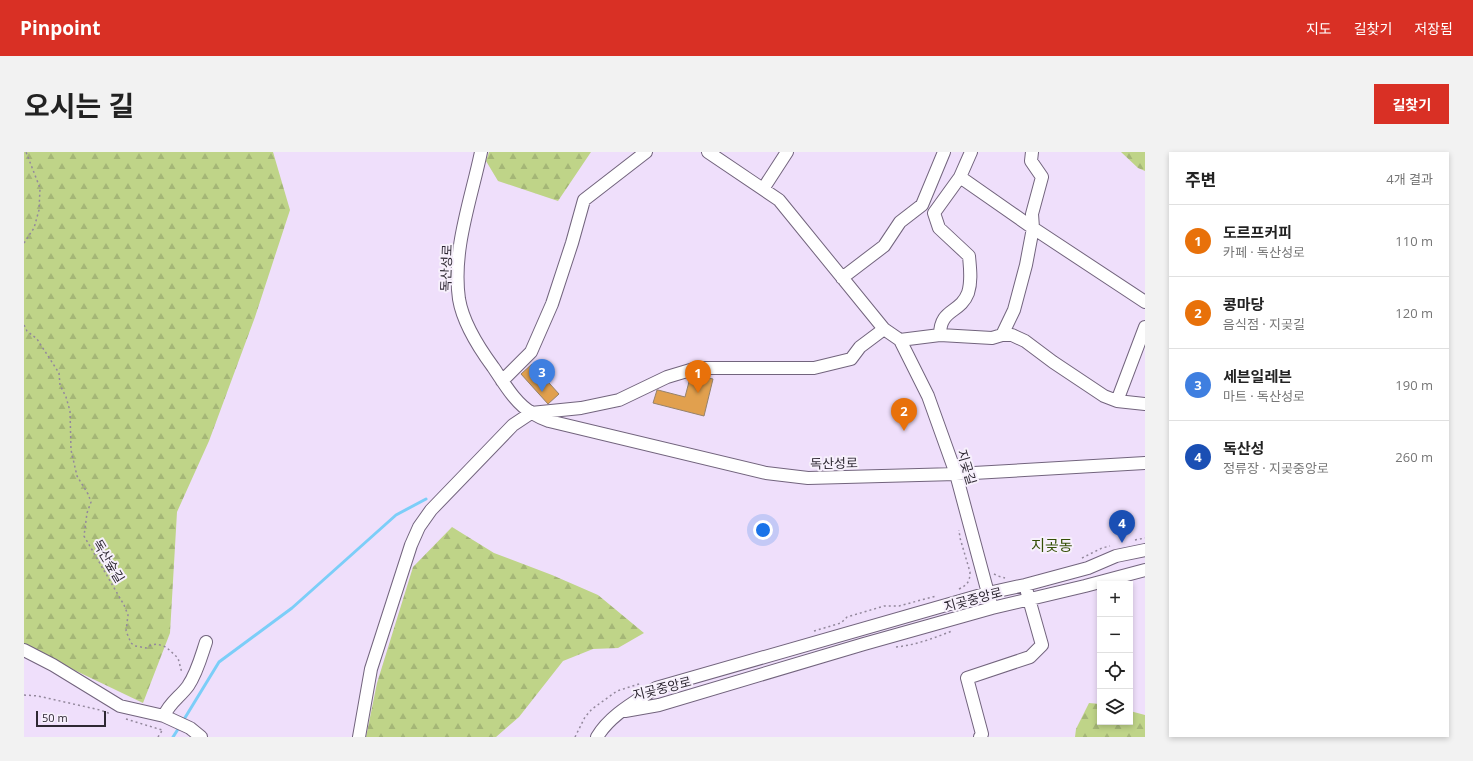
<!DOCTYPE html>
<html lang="ko">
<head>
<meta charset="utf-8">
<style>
  :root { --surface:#fff; --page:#f2f2f2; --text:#222; --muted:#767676; --line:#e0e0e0; --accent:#d93025 }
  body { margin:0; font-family:"Open Sans","Noto Sans KR",sans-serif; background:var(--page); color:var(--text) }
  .controls { position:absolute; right:12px; bottom:12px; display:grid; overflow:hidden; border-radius:0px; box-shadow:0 2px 6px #0003 }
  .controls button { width:36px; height:36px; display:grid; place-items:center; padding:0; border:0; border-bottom:1px solid var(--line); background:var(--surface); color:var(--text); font:20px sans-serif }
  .scale { position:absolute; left:12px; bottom:10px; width:70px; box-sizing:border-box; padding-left:4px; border:2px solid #2e2833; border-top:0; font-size:11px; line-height:14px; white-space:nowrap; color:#2e2833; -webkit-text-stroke:3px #f7f0fc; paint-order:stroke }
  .you { position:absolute; left:739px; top:378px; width:14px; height:14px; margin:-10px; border:3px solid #fff; border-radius:50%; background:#1a73e8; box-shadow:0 0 0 6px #1a73e833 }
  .badge { display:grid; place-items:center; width:26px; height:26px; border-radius:50%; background:var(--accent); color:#fff; font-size:13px; font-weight:700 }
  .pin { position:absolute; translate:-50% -33px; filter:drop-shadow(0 1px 2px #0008) }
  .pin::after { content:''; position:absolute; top:21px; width:14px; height:12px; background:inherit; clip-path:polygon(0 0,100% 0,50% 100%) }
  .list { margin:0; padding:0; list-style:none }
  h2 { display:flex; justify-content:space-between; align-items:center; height:52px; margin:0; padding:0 16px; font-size:17px }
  h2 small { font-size:13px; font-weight:400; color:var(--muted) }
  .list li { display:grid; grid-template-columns:26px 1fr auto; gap:12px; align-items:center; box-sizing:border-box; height:72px; padding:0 16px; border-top:1px solid var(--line) }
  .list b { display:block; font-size:15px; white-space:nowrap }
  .list p { margin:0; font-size:13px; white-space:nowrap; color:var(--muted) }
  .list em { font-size:13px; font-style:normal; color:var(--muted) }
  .icon { flex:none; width:22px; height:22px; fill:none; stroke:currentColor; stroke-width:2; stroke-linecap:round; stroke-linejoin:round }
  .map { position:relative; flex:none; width:1121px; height:585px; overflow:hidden; border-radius:0px }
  header { display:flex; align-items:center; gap:24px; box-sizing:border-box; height:56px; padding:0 20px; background:var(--accent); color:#fff }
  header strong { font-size:19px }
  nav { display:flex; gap:22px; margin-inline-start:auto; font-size:14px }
  .intro { display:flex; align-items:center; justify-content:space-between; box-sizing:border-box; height:96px; padding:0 24px }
  h1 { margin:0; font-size:28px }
  .button { padding:10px 18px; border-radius:0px; background:var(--accent); color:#fff; font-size:14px; font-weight:700 }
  main { display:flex; gap:24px; padding:0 24px }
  aside { flex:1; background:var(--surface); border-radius:0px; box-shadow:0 2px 6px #0003 }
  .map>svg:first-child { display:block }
  .forest { fill:url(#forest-firs) }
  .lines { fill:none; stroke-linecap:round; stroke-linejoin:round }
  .stream { stroke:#7ccef8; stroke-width:3 }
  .building { fill:#e1a04e; stroke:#96826a }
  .minor-casing { stroke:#72647d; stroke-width:14 }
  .path { stroke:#93889c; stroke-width:1.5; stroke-dasharray:2 3; stroke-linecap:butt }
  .minor { stroke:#fff; stroke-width:12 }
  .labels { text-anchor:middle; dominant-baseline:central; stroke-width:4; stroke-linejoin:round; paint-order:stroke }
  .street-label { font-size:13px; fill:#2e2833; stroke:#f7f0fc }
  .quarter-label { font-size:15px; fill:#354f06; stroke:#f7f0fc }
</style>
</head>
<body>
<header>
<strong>Pinpoint</strong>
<nav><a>지도</a><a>길찾기</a><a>저장됨</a></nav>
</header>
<div class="intro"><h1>오시는 길</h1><a class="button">길찾기</a></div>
<main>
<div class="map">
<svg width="1121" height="585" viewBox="0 0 1121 585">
  <defs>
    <pattern id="forest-firs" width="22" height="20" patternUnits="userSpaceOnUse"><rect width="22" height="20" fill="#bfd488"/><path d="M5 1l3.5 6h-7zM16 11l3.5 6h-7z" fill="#a4b676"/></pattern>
  </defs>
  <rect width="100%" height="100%" fill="#efdffb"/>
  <!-- forest -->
  <path class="forest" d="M0 0H249L266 58 231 165 185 289 153 360 146 481 119 551 0 494Z
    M465 0H567L534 49 474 29 462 9Z
    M1097 0H1121V19L1114 16Z
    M428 375 470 401 528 423 574 443 620 481 594 496 569 497 539 509 495 565 472 585H342L353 531 389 415Z
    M1065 551 1076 552V570H1106V559L1121 563V585H1051L1052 577Z"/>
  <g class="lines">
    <!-- stream -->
    <path class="stream" d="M159 569 195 510 268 456 372 363 402 347
      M149 585 156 574"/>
  </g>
  <!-- building -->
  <path class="building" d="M508 212 535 242 524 252 497 222Z
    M676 224 689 227 680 264 629 251 633 238H634L661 245 666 226Z"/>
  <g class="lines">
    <!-- minor casing -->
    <g class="minor-casing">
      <path id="minor" d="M457 0C447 48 428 98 435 147 439 171 455 196 469 215 480 231 491 251 508 261 513 264 519 267 525 269L742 321 784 326 932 322 1121 311
        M684 0 755 48 860 177 876 188 904 244 932 322 968 456
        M936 25 1009 76 1121 150
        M739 37 763 0
        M818 126 860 94 876 70 898 53 920 0
        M916 183C916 156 936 162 944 141 948 129 946 116 945 104L915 76 910 61 936 25 947 0
        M978 183 990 158 1002 113 1009 76 1008 62 1018 25 1007 9 1008 0
        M876 188 916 183 968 186 978 183H988L1001 189 1029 210 1080 244 1093 249 1121 252
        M478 229 507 200 528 152 548 91 560 48 622 0
        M1093 249 1121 175
        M0 498 29 513 96 554 140 564 166 576 177 585
        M601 559 635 553 840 492 968 456 1061 434 1121 418
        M140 564C145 551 156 545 164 534 173 521 177 505 182 490
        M335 585 347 517 387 393 395 375 407 358 489 273 507 261 557 256 595 248 643 225 673 216H790L827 207 836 195 860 177
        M573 585C586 563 611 550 632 536L964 441 1001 433 1064 416 1092 404 1121 398
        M956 585 958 582 943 526 1006 505 1018 493 1003 440"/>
    </g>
    <!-- path -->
    <path class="path" d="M0 91 10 76 15 58 16 36 2 0
      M0 173 3 179 13 187 35 221 36 233 42 245 46 259 47 298 53 324 64 342 67 350 63 361 60 384 100 453 104 463 102 479 107 491 111 494 117 495 122 496 127 493 133 492 142 495 154 506 158 521
      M1111 388 1121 386
      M1058 406 1078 396 1086 394
      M970 422 974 424 981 426
      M935 437C943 433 946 430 946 420L936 386 935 378
      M790 479 817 471 823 465 860 454H875L912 444
      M872 495C892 493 910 486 928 479
      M0 543 14 544 76 558 87 562
      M102 567 138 578
      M134 585 139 577
      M551 585 561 565 568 557 593 539 618 531"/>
    <!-- minor -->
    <use href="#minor" class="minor"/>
  </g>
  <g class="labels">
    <!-- street labels -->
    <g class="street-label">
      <text transform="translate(422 116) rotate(-88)">독산성로</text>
      <text transform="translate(810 311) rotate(-1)">독산성로</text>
      <text transform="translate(943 315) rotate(73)">지곶길</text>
      <text transform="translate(85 409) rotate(59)">독산숲길</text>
      <text transform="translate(949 447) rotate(-15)">지곶중앙로</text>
      <text transform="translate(638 536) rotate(-14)">지곶중앙로</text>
    </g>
    <!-- quarter labels -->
    <g class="quarter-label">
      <text x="1028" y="393">지곶동</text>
    </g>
  </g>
</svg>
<div class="controls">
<button>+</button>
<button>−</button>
<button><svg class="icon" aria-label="locate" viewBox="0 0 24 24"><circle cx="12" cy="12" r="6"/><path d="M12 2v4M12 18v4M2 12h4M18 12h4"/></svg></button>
<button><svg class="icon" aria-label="layers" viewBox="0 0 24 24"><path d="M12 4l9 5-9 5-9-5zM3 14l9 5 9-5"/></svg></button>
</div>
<div class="scale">50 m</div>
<div class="you"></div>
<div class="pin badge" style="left:674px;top:241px;background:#e8710a">1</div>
<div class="pin badge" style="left:880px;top:279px;background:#e8710a">2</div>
<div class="pin badge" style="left:518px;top:240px;background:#3f7fe0">3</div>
<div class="pin badge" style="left:1098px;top:391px;background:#1a4fb4">4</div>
</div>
<aside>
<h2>주변<small>4개 결과</small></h2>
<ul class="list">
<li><span class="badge" style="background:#e8710a">1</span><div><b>도르프커피</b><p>카페 · 독산성로</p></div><em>110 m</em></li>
<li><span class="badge" style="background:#e8710a">2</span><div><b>콩마당</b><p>음식점 · 지곶길</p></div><em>120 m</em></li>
<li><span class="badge" style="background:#3f7fe0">3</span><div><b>세븐일레븐</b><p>마트 · 독산성로</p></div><em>190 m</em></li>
<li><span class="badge" style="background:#1a4fb4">4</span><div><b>독산성</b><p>정류장 · 지곶중앙로</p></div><em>260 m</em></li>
</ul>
</aside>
</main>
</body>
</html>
